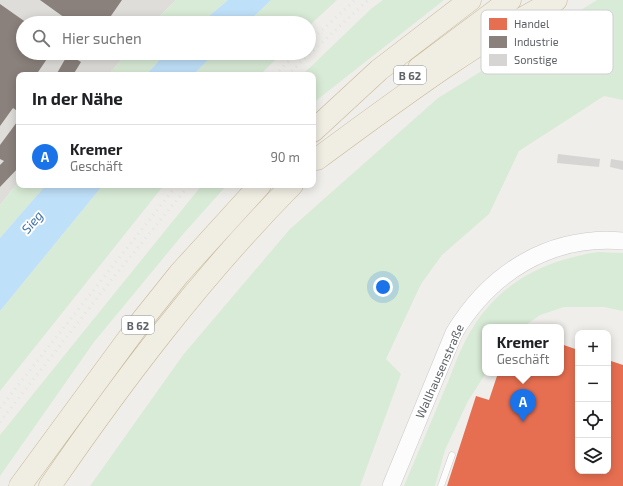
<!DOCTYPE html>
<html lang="de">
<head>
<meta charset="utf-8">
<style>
  :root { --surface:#fff; --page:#f2f2f2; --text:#202124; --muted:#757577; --line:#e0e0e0; --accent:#1a73e8 }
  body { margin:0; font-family:"Exo 2",sans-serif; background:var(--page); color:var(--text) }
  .controls { position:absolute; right:12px; bottom:12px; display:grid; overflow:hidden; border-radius:8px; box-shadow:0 2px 10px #0003 }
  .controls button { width:36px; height:36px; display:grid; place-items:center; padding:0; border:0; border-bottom:1px solid var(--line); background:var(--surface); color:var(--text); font:20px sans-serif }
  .you { position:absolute; left:383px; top:287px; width:14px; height:14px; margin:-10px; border:3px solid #fff; border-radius:50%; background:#1a73e8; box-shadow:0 0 0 6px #1a73e833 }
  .badge { display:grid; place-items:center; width:26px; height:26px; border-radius:50%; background:var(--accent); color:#fff; font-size:13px; font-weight:700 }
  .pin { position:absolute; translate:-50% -33px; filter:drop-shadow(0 1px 2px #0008) }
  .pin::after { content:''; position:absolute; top:21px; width:14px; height:12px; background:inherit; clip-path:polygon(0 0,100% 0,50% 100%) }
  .popup { position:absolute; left:482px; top:324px; width:82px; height:52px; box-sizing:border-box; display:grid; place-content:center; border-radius:8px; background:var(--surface); filter:drop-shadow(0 1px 3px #0005); font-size:13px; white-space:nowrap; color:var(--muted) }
  .popup b { font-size:15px; color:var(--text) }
  .popup::after { content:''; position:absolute; left:50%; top:100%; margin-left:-8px; border:8px solid transparent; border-top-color:var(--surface) }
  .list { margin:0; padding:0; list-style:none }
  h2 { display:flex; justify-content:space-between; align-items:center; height:52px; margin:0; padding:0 16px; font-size:17px }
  h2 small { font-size:13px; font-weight:400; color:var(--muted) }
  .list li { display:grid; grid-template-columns:26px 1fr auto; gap:12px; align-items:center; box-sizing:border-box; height:64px; padding:0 16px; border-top:1px solid var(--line) }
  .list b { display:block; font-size:15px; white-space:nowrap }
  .list p { margin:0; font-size:13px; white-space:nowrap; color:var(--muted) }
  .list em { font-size:13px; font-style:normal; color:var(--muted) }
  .icon { flex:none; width:22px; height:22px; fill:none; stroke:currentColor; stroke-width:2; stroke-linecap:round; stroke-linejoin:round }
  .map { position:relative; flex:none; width:623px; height:486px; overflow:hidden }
  .search { position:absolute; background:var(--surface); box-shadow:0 2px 10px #0003; left:16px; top:16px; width:300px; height:44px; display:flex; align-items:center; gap:10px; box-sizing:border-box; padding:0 14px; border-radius:22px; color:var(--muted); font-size:15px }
  .panel { position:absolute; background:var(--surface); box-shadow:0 2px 10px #0003; left:16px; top:72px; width:300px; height:116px; border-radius:8px }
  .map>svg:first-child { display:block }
  .industrial { fill:#dfddda }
  .green { fill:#d8ebd6 }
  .water { fill:#bfe0f9 }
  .shops { fill:#e76f51 }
  .industry { fill:#8a817c }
  .building { fill:#d6d5d3 }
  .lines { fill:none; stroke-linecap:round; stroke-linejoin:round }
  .lane-casing { stroke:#cbcccc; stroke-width:7 }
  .secondary-casing { stroke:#cacacb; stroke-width:18 }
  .highway-casing { stroke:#c8b996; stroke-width:23 }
  .lane { stroke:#fdfcfc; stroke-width:6 }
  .secondary { stroke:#fdfcfc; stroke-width:17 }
  .highway { stroke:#f0ede3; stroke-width:22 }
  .rail { stroke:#e4e4e4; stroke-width:3; stroke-dasharray:1 5; stroke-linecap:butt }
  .labels { text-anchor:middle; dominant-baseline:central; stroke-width:4; stroke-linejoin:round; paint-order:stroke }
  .shield { fill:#fff; stroke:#8f9295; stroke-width:1 }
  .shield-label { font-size:11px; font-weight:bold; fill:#5f6368 }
  .street-label { font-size:12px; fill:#5f6368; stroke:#fff }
  .water-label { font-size:13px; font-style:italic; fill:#4174aa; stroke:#fff }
  .key { fill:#fff; stroke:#cfd0d2; stroke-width:1 }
  .key-label { font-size:11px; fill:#5f6368 }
</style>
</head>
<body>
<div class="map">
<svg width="623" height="486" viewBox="0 0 623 486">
  <rect width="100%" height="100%" fill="#efeeea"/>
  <!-- industrial -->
  <path class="industrial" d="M0 0H176L153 23H23V53H127L108 75H19V181L0 205Z"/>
  <!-- green -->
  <path class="green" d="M176 0H228L201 23H153Z
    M271 0H337L309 26V23H247Z
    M383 0H444L313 103V75H302L372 8Z
    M597 0H623V100L604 96 519 151 489 214 442 255 421 284 386 359 401 374 360 486H90L183 355 290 229 438 98Z
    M127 53H166L146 75H108Z
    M215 53H282L260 75H193Z
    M19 181V185H46L0 238V205Z
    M103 185H164L0 391V311Z
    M202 185H227L184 233 94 342 0 476V435Z
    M598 252 623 253V311L604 307H564L540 315 523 327H485L486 373 468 401 445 450 435 486H404C417 454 431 423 444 391 450 378 454 365 460 352 487 290 534 262 598 252Z"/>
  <!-- water -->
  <path class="water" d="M228 0H271L247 23H201Z
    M166 53H215L193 75H146Z
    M46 185H103L0 311V238Z"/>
  <!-- shops -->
  <path class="shops" d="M561 344 578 350V471H608V360L623 365V486H447L476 396 489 400 498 373H561Z"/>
  <!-- industry -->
  <path class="industry" d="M40 0H122L106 23H72Z
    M0 4 27 23H23V53H51L36 75H19V112L13 108 0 126Z
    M68 54 81 62 73 75H56Z
    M17 122 19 123V167L0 187V165L4 161 0 159V145Z"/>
  <!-- building -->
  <path class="building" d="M558 154 600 159 599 167 557 163Z
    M611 159 623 161V170L610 167Z"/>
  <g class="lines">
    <!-- lane casing -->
    <g class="lane-casing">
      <path id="lane" d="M441 486 452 455"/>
    </g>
    <!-- secondary casing -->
    <g class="secondary-casing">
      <path id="secondary" d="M391 486 454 333C491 272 550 235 623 241"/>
    </g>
    <!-- highway casing -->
    <g class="highway-casing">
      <path id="highway" d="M419 68 510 0
        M313 131 379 70 470 0
        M317 159C395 102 471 44 556 0
        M20 486 139 324 179 274 260 185
        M50 486C123 380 201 277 292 185"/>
    </g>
    <!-- lane -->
    <use href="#lane" class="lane"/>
    <!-- secondary -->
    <use href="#secondary" class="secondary"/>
    <!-- highway -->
    <use href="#highway" class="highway"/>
    <!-- rail -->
    <path class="rail" d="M309 42 355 0
      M275 75 297 53
      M287 75 368 0
      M0 408 177 185
      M0 422 113 278 189 185"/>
  </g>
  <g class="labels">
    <!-- shield labels -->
    <g class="shield">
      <rect x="394" y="66" width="32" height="18" rx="3"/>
      <rect x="122" y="316" width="32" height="18" rx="3"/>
    </g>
    <g class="shield-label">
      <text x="410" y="75">B 62</text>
      <text x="138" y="325">B 62</text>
    </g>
    <!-- street labels -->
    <g class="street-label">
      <text transform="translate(439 371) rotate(-66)">Wallhausenstraße</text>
    </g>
    <!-- water labels -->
    <g class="water-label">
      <text transform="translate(32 222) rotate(-50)">Sieg</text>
    </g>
  </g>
  <!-- legend -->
  <rect x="481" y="10" width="132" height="64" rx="6" class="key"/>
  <rect x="489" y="18" width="18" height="12" fill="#e76f51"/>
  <rect x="489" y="36" width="18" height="12" fill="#8a817c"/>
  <rect x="489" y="54" width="18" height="12" fill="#d6d5d3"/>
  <g class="key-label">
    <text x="514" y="28">Handel</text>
    <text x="514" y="46">Industrie</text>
    <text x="514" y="64">Sonstige</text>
  </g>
</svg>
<div class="controls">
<button>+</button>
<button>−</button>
<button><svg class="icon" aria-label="locate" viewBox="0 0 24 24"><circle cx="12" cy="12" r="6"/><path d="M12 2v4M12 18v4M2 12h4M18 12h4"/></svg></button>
<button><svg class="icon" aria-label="layers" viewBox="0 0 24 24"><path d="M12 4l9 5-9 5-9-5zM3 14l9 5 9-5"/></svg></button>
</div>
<div class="you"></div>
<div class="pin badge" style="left:523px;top:422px">A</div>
<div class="popup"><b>Kremer</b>Geschäft</div>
<div class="search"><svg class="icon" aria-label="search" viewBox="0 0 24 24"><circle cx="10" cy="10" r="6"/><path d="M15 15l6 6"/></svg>Hier suchen</div>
<section class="panel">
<h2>In der Nähe<small></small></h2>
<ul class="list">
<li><span class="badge">A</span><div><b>Kremer</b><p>Geschäft</p></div><em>90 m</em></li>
</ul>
</section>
</div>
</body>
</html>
